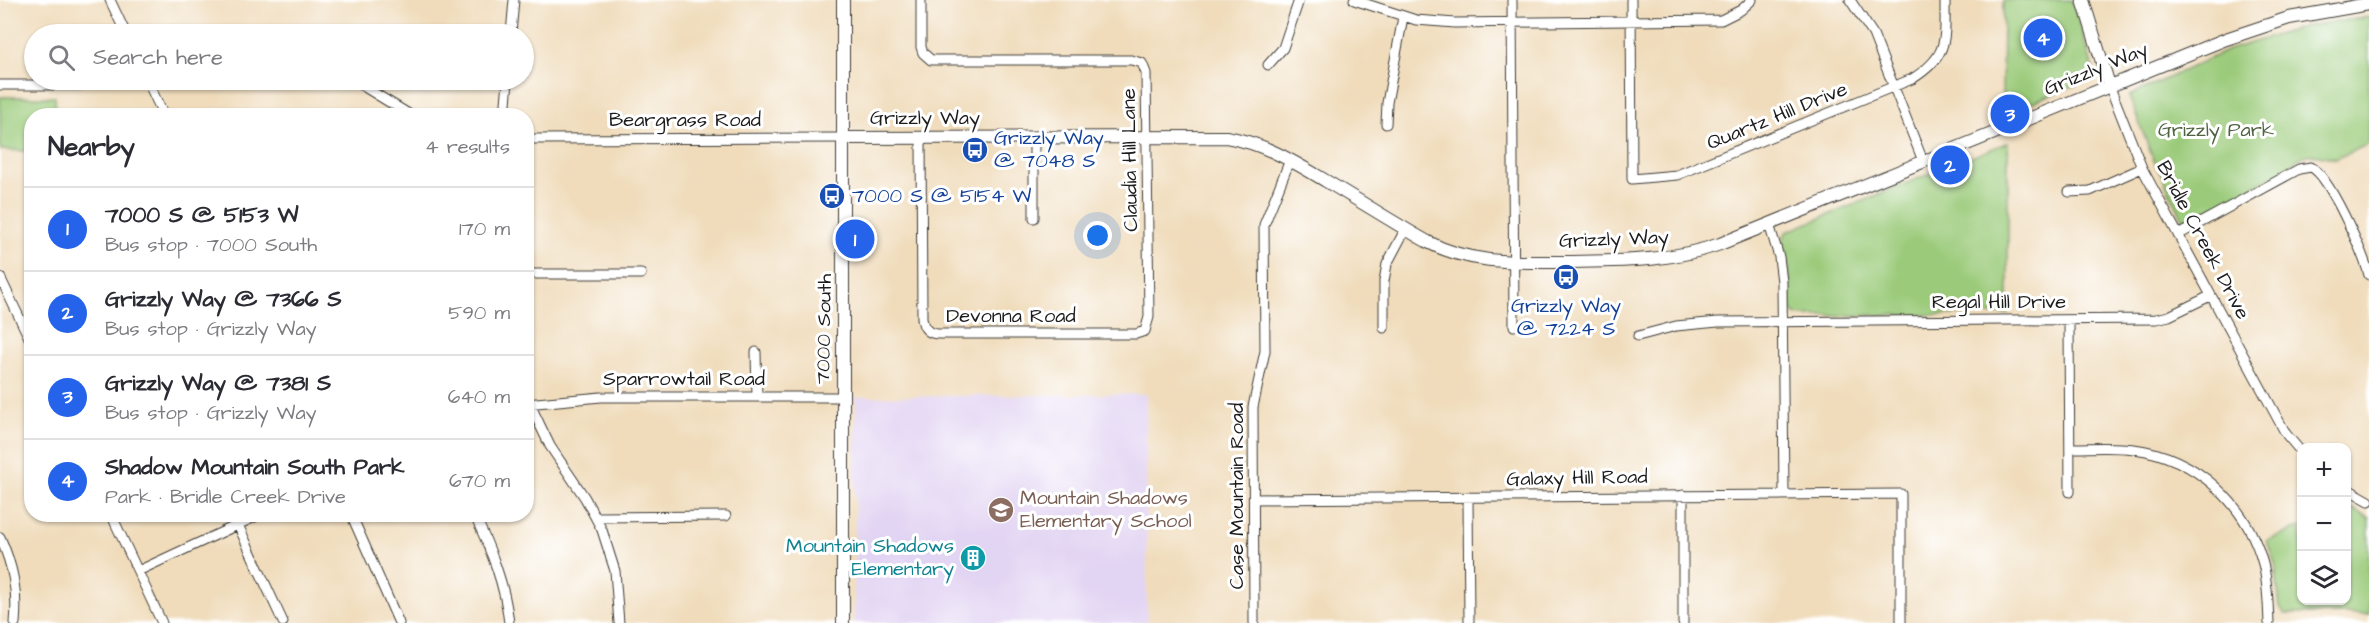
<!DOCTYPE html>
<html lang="en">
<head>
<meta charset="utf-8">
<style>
  :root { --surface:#fff; --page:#f2f2f3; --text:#2b2b33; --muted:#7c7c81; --line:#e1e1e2; --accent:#2563eb }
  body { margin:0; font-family:"Architects Daughter",sans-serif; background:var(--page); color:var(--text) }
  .controls { position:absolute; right:18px; bottom:18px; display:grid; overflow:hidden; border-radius:12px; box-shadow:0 2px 4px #0004 }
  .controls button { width:54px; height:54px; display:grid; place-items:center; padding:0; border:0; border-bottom:2px solid var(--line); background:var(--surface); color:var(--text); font:30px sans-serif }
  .you { position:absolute; left:1098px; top:236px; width:21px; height:21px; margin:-15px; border:4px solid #fff; border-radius:50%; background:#1a73e8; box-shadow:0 0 0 9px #1a73e833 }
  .badge { display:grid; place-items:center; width:39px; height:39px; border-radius:50%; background:var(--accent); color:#fff; font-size:20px; font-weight:700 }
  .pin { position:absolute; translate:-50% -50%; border:3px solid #fff; box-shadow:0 2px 6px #0006 }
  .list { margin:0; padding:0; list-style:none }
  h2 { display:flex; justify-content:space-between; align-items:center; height:78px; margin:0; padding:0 24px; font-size:26px }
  h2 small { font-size:20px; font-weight:400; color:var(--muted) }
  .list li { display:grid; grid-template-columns:39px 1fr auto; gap:18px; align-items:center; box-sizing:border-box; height:84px; padding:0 24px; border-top:2px solid var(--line) }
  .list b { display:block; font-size:22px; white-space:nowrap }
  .list p { margin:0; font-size:20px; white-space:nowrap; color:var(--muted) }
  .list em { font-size:20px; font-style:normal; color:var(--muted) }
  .icon { flex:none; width:33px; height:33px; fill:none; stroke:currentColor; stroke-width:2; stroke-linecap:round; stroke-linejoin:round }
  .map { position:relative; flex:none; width:2369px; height:623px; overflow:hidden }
  .search { position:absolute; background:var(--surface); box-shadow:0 2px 4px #0004; left:24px; top:24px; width:510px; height:66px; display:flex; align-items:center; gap:15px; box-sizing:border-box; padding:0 21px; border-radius:33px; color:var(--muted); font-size:22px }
  .panel { position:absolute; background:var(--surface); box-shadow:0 2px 4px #0004; left:24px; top:108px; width:510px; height:414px; border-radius:24px }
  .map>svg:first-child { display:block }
  .built { fill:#e2d4f3 }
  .green { fill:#9bcb7a; stroke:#5c744b; stroke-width:1.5 }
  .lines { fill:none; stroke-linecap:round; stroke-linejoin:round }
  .street-casing { stroke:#3c3934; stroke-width:11 }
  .secondary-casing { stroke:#3c3934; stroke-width:14 }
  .street { stroke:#fff; stroke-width:9 }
  .secondary { stroke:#fff; stroke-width:12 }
  .labels { text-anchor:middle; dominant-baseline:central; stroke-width:6; stroke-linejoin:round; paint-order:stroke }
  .street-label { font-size:20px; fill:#1c1c1c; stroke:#fff }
  .park-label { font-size:20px; fill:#4f6242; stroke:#fff }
  .transit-label { font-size:20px; fill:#164399; stroke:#fff; text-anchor:start }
  .education-label { font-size:20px; fill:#785e54; stroke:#fff; text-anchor:start }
  .culture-label { font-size:20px; fill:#0d838f; stroke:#fff; text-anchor:end }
</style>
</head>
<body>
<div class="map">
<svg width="2369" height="623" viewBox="0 0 2369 623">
  <rect width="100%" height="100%" fill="#fff"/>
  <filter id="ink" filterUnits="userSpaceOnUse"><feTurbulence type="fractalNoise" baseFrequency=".0167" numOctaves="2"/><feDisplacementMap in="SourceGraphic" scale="12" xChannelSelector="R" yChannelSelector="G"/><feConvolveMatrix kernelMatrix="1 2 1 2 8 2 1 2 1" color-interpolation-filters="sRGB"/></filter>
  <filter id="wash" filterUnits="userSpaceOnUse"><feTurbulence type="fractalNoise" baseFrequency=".008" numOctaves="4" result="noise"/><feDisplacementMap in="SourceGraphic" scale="24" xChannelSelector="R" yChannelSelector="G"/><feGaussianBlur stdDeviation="1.35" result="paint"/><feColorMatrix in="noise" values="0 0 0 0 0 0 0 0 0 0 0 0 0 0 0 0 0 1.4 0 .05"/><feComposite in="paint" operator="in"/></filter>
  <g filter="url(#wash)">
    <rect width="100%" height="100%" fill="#f0dcbb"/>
    <!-- built -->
    <path class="built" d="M1146 394 1147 623H854L856 397Z"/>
    <!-- green -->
    <path class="green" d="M2003 0H2072L2096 77 2002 114Z
      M2369 17V144L2335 159C2314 152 2302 151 2286 170L2184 221 2153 159 2129 96 2228 50 2306 26Z
      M0 97H55L56 115 32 116 31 143H29V151L0 150Z
      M2008 142V314L1802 316 1795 314 1791 309 1789 267 1782 242 1786 232Z
      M2347 505 2369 518V614H2285L2280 608 2275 564 2267 541 2301 527 2302 600H2346Z"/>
  </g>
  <g filter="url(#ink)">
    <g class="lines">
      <!-- street casing -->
      <g class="street-casing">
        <path id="street" d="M110 0 126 34
          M921 0V47L923 53 931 60H1131L1142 63 1146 73 1149 317 1145 331 1136 334H938C928 334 923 328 922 318L921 138
          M1354 0 1416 20 1455 23 1721 20 1741 10 1752 0
          M1512 0 1514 326
          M1631 0 1632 179 1677 175 1912 79C1949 56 1945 40 1945 0
          M1850 0 1873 34 1923 161
          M511 34 514 0
          M1268 65 1283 48 1299 0
          M147 80 164 116
          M353 80 412 116
          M0 85H79L110 80
          M2109 85 2142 168 2286 434 2302 453
          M505 116 508 80
          M1386 124 1387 103 1403 17
          M1034 137V218
          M526 139 843 138
          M2069 192 2090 191 2142 168
          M1769 224 1779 257 1782 282 1784 495
          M2178 235 2299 169 2311 167C2329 175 2363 253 2369 275
          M526 274H641
          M0 277 32 344
          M2069 320 2070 492
          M1384 328V281L1387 264 1406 228
          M1638 336 1676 326 1718 322 2156 319 2169 316 2210 296
          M756 352 757 397
          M526 396 550 446 585 498 602 530 615 571 619 623
          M526 404 601 397H843
          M2070 448C2091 448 2113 446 2134 449 2196 457 2247 504 2263 564 2268 583 2268 603 2269 623
          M2346 488 2369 501
          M1683 495V623
          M1468 497 1469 623
          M1254 499 1901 494V623
          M111 514 162 623
          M351 514 399 623
          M474 514C491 550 505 584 509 623
          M595 517 726 516
          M238 525 283 622
          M0 537C13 566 18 591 15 623
          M138 571 261 514
          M1254 623 1253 407 1265 351 1264 225 1290 160"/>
      </g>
      <!-- secondary casing -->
      <g class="secondary-casing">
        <path id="secondary" d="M843 0V623
          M2083 0 2109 85
          M843 138 1226 137C1264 143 1294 162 1326 181 1360 201 1394 223 1428 242 1472 265 1519 262 1567 262 1620 261 1670 262 1720 244L2226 39 2289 18 2369 4"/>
      </g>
      <!-- street -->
      <use href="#street" class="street"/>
      <!-- secondary -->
      <use href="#secondary" class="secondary"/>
    </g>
  </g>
  <!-- icons -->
  <defs>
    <g id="bus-disc" transform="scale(1.35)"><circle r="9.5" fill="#1a4fb4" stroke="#fff"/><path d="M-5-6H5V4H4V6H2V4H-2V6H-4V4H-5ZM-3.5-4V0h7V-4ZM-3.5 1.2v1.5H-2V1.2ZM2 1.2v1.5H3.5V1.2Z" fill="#fff"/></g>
    <g id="school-disc" transform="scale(1.35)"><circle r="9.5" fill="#8d6e63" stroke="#fff"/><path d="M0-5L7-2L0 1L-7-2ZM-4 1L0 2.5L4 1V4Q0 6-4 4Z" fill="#fff"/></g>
    <g id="building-disc" transform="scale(1.35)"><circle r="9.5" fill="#0f9aa8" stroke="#fff"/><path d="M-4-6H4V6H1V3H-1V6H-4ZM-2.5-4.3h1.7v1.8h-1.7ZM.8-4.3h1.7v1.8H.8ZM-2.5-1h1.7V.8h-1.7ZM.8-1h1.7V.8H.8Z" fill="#fff"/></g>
  </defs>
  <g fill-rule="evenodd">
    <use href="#bus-disc" x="975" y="150"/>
    <use href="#bus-disc" x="832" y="196"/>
    <use href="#bus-disc" x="1566" y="277"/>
    <use href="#school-disc" x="1001" y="510"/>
    <use href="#building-disc" x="973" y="558"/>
  </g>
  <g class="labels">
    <!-- street labels -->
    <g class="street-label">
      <text transform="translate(2096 69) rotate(-22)">Grizzly Way</text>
      <text transform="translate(1777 116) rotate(-22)">Quartz Hill Drive</text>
      <text x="925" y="118">Grizzly Way</text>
      <text x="685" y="120">Beargrass Road</text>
      <text transform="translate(1130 160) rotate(-91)">Claudia Hill Lane</text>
      <text transform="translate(1614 239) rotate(-2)">Grizzly Way</text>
      <text transform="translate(2203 240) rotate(62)">Bridle Creek Drive</text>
      <text x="1999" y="302">Regal Hill Drive</text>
      <text x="1011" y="316">Devonna Road</text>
      <text transform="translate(824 329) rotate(-89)">7000 South</text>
      <text x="684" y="379">Sparrowtail Road</text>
      <text transform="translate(1577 478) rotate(-1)">Galaxy Hill Road</text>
      <text transform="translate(1237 496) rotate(-90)">Case Mountain Road</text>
    </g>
    <!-- park labels -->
    <g class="park-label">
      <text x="2216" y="130">Grizzly Park</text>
    </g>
    <!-- transit labels -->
    <g class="transit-label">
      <text x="994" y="138">Grizzly Way<tspan x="994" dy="23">@ 7048 S</tspan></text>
      <text x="852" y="196">7000 S @ 5154 W</text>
      <text x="1566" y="306" text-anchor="middle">Grizzly Way<tspan x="1566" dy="23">@ 7224 S</tspan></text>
    </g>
    <!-- education labels -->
    <g class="education-label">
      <text x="1020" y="498">Mountain Shadows<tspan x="1020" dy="23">Elementary School</tspan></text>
    </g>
    <!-- culture labels -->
    <g class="culture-label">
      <text x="954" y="546">Mountain Shadows<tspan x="954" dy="23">Elementary</tspan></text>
    </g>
  </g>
</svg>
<div class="controls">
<button>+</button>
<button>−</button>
<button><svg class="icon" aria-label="layers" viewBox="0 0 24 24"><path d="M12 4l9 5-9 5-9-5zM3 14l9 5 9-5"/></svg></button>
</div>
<div class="you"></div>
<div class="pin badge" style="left:855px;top:239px">1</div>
<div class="pin badge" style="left:1950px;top:165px">2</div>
<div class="pin badge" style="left:2010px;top:114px">3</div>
<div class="pin badge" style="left:2043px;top:38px">4</div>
<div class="search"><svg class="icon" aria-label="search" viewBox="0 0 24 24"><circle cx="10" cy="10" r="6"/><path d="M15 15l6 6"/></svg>Search here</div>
<section class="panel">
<h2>Nearby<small>4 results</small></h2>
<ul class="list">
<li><span class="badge">1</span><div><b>7000 S @ 5153 W</b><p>Bus stop · 7000 South</p></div><em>170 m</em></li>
<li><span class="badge">2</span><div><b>Grizzly Way @ 7366 S</b><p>Bus stop · Grizzly Way</p></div><em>590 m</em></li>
<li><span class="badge">3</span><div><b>Grizzly Way @ 7381 S</b><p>Bus stop · Grizzly Way</p></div><em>640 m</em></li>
<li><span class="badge">4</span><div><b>Shadow Mountain South Park</b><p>Park · Bridle Creek Drive</p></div><em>670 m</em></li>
</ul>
</section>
</div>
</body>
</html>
